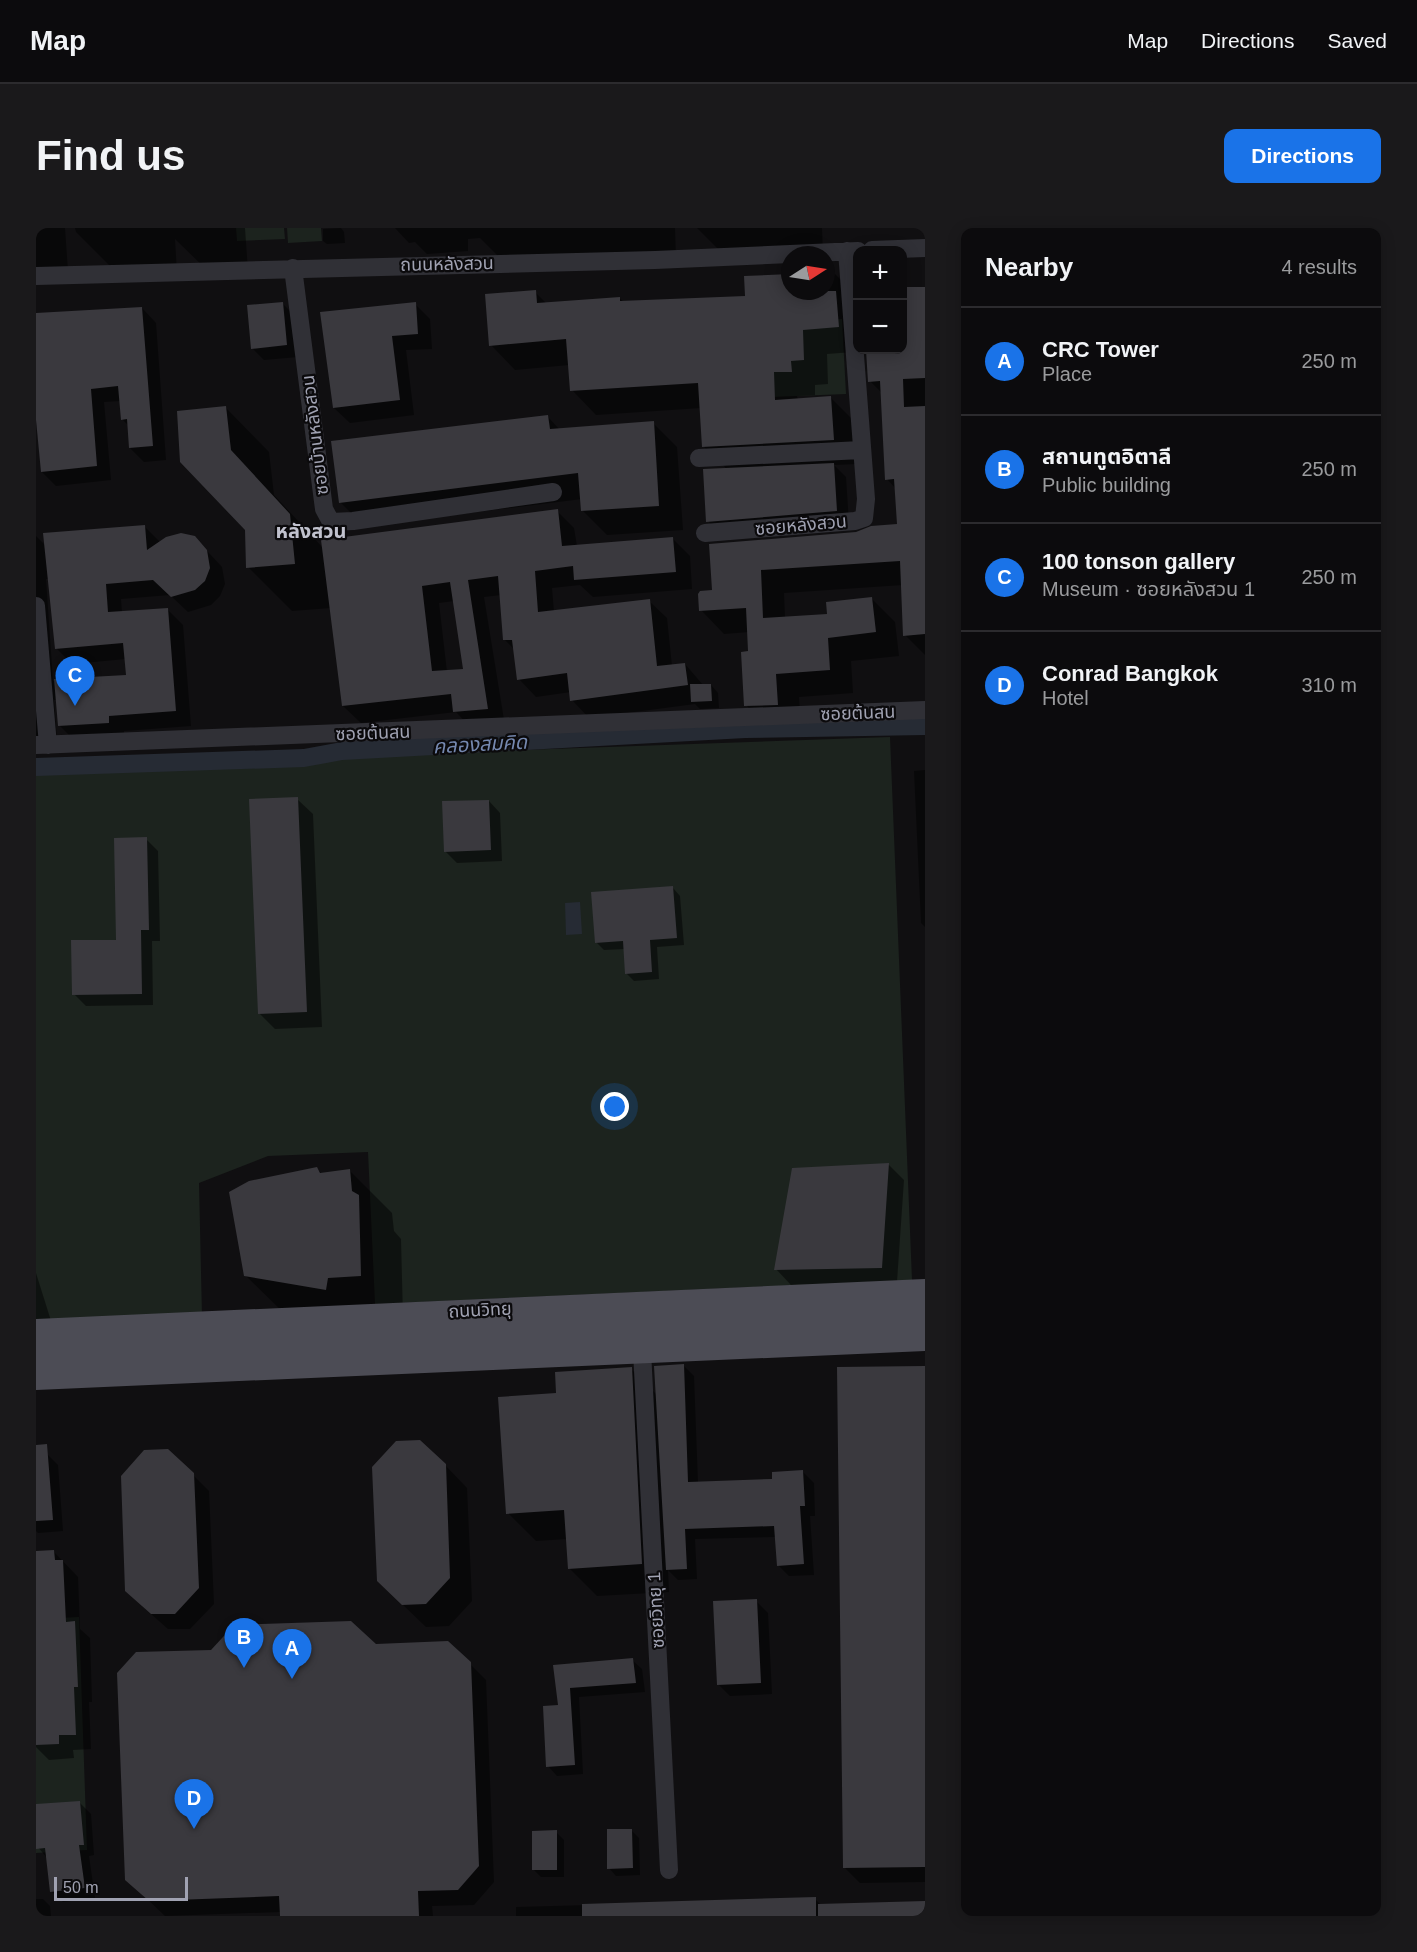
<!DOCTYPE html>
<html lang="en">
<head>
<meta charset="utf-8">
<style>
  :root { --surface:#0c0b0d; --page:#1a191b; --text:#f1f3f6; --muted:#9a9b9d; --line:#2c2b2e; --accent:#1a73e8 }
  body { margin:0; font-family:Arial,"Noto Sans Thai",sans-serif; background:var(--page); color:var(--text) }
  .controls { position:absolute; right:18px; top:18px; display:grid; overflow:hidden; border-radius:12px; box-shadow:0 3px 15px #0003 }
  .controls button { width:54px; height:54px; display:grid; place-items:center; padding:0; border:0; border-bottom:2px solid var(--line); background:var(--surface); color:var(--text); font:30px sans-serif }
  .compass { position:absolute; left:745px; top:18px; width:54px; height:54px; border-radius:50%; background:var(--surface); box-shadow:0 3px 15px #0003; rotate:78deg }
  .scale { position:absolute; left:18px; bottom:15px; width:134px; box-sizing:border-box; padding-left:6px; border:3px solid #a0a2b2; border-top:0; font-size:16px; line-height:21px; white-space:nowrap; color:#a0a2b2; -webkit-text-stroke:4px #0b0a0c; paint-order:stroke }
  .you { position:absolute; left:579px; top:879px; width:21px; height:21px; margin:-15px; border:4px solid #fff; border-radius:50%; background:#1a73e8; box-shadow:0 0 0 9px #1a73e833 }
  .badge { display:grid; place-items:center; width:39px; height:39px; border-radius:50%; background:var(--accent); color:#fff; font-size:20px; font-weight:700 }
  .pin { position:absolute; translate:-50% -50px; filter:drop-shadow(0 2px 3px #0008) }
  .pin::after { content:''; position:absolute; top:32px; width:21px; height:18px; background:inherit; clip-path:polygon(0 0,100% 0,50% 100%) }
  .list { margin:0; padding:0; list-style:none }
  h2 { display:flex; justify-content:space-between; align-items:center; height:78px; margin:0; padding:0 24px; font-size:26px }
  h2 small { font-size:20px; font-weight:400; color:var(--muted) }
  .list li { display:grid; grid-template-columns:39px 1fr auto; gap:18px; align-items:center; box-sizing:border-box; height:108px; padding:0 24px; border-top:2px solid var(--line) }
  .list b { display:block; font-size:22px; white-space:nowrap }
  .list p { margin:0; font-size:20px; white-space:nowrap; color:var(--muted) }
  .list em { font-size:20px; font-style:normal; color:var(--muted) }
  .map { position:relative; flex:none; width:889px; height:1688px; overflow:hidden; border-radius:12px }
  header { display:flex; align-items:center; gap:36px; box-sizing:border-box; height:84px; padding:0 30px; background:var(--surface); border-bottom:2px solid var(--line) }
  header strong { font-size:28px }
  nav { display:flex; gap:33px; margin-inline-start:auto; font-size:21px }
  .intro { display:flex; align-items:center; justify-content:space-between; box-sizing:border-box; height:144px; padding:0 36px }
  h1 { margin:0; font-size:42px }
  .button { padding:15px 27px; border-radius:12px; background:var(--accent); color:#fff; font-size:21px; font-weight:700 }
  main { display:flex; gap:36px; padding:0 36px }
  aside { flex:1; background:var(--surface); border-radius:12px; box-shadow:0 3px 15px #0003 }
  .map>svg:first-child { display:block }
  .green { fill:#1c231e }
  .water { fill:#262b34 }
  .shadow { fill:#0007; fill-rule:evenodd }
  .lines { fill:none; stroke-linecap:round; stroke-linejoin:round }
  .canal { stroke:#262b34; stroke-width:18 }
  .building { fill:#3a393e; fill-rule:evenodd }
  .minor { stroke:#303036; stroke-width:18 }
  .major { stroke:#4c4c55; stroke-width:24 }
  .labels { text-anchor:middle; dominant-baseline:central; stroke-width:4.5; stroke-linejoin:round; paint-order:stroke }
  .street-label { font-size:18px; fill:#a0a2b2; stroke:#0b0a0c }
  .neighbourhood-label { font-size:20px; font-weight:bold; fill:#c1c2ce; stroke:#0b0a0c }
  .water-label { font-size:20px; font-style:italic; fill:#7588af; stroke:#0b0a0c }
</style>
</head>
<body>
<header>
<strong>Map</strong>
<nav><a>Map</a><a>Directions</a><a>Saved</a></nav>
</header>
<div class="intro"><h1>Find us</h1><a class="button">Directions</a></div>
<main>
<div class="map">
<svg width="889" height="1688" viewBox="0 0 889 1688">
  <rect width="100%" height="100%" fill="#100f11"/>
  <!-- green -->
  <path class="green" d="M200 0H248L249 11 201 13Z
    M251 0H285L286 13 252 15Z
    M806 91 810 166 736 169 737 133 762 93Z
    M854 509 876 1052 339 1076 332 924 232 928 163 955 166 1088 0 1093V546L312 528Z
    M43 1389 51 1622 0 1625V1391Z"/>
  <!-- water -->
  <path class="water" d="M544 674 546 706 530 707 529 675Z"/>
  <!-- shadow -->
  <path class="shadow" d="M0 0H29L32 43 0 45Z
    M39 0H209L212 43 174 45 139 11 141 45 84 48 40 4Z
    M305 0 308 4 309 15 291 16 287 13V1Z
    M359 0H639L640 30 468 34 444 10 432 11V23L391 26 379 14 373 15Z
    M661 0H786L787 27 696 35Z
    M790 46H799L822 69V122H866V60H889V427L869 407 867 357 748 365 749 390 793 387 835 370 859 394 863 428 815 433 817 465 763 469 765 500 733 501 710 477 713 404 688 406 665 382 677 363 675 317 820 306 863 298 860 261 851 251 847 166 834 153 831 123 791 126 792 156 779 157V167L761 168 762 172 795 170 819 194 821 236 798 237 810 249 813 295 684 306 672 293 691 241 667 218 665 180 560 187 536 162 533 137 479 142 455 117 499 64 511 76 583 70 588 74 710 70 754 63H790Z
    M246 75 258 87 262 129 228 132 216 120Z
    M379 76 394 91 396 121 370 122 378 187 314 195 298 180Z
    M106 80 120 95 130 232 108 234 94 220 93 198 86 191 84 173 68 174 75 252 20 258 6 244 0 193V86Z
    M190 180 233 224 238 267 288 321 521 283 538 300 541 318 637 311 654 328 656 361 557 369 544 357 516 360 518 384 613 373 631 390 636 438 649 436 667 457H675L682 465 683 480 664 481 659 476 553 490 536 472 535 464 500 469 483 451 479 422 469 412 465 367 448 369 469 498 436 501 420 484 325 495 307 478 295 380 256 383 212 339 210 302 145 233ZM418 373 428 442 411 444 403 375Z
    M512 189 524 202 617 195 641 219 647 302 571 307 547 283 546 271 328 298 304 274Z
    M108 298 125 315 158 309 186 339 189 356 184 368 175 377 152 384 134 367 85 371 86 385 131 381 147 397 155 498 88 503V510L39 513 23 497 21 472H18L21 512 0 513V308L9 317ZM10 351H13L20 420 36 436 90 431 92 448 17 453Z
    M889 542V699L885 695 878 543Z
    M261 571 277 586 286 799 239 801 223 785Z
    M453 573 464 585 466 633 421 635 409 623Z
    M110 611 122 623 124 713H116L117 777 50 778 38 766 82 713Z
    M637 660 644 668 648 717 621 719 623 751 598 753 590 745 589 721 568 722 560 714Z
    M853 937 868 952 861 1054 755 1057 740 1041 757 942Z
    M280 940 286 946 314 943 356 985 358 1003 365 1011 367 1089H252L209 1047Z
    M0 1045 16 1096 0 1098Z
    M648 1138 658 1148 662 1255 738 1252 767 1244 778 1255 779 1288H774L778 1347 753 1348 742 1337 740 1309 659 1311 661 1351 642 1352 632 1342 633 1364 561 1368 533 1340 531 1311 500 1313 472 1285 522 1166 595 1141 622 1168Z
    M889 1140V1654L824 1655 809 1640Z
    M0 1226H11L22 1237 27 1303 2 1305 0 1303Z
    M409 1237 431 1260 436 1373 413 1398 390 1399 365 1375Z
    M157 1247 173 1263 178 1376 154 1401H132L106 1378Z
    M18 1324 42 1349 44 1401 54 1410 56 1474H53L55 1521 37 1522 38 1530 13 1532 0 1519V1325Z
    M720 1373 732 1385 736 1466 694 1468 682 1456Z
    M339 1417 434 1436 450 1452 458 1654 438 1677 396 1678 397 1688H245V1684L129 1688 107 1667 176 1423Z
    M596 1432 606 1441 609 1464 543 1469 547 1546 521 1548 512 1538 523 1478 519 1438Z
    M44 1575 55 1586 58 1627 53 1628 59 1670 27 1674 16 1664 12 1631 0 1617V1578Z
    M595 1602 603 1610 604 1647 580 1648 573 1640Z
    M520 1604 528 1612V1649H505L498 1642Z
    M0 1671H7L14 1678 15 1688H0Z
    M779 1671 785 1677 889 1674V1688H480V1679Z"/>
  <g class="lines">
    <!-- canal -->
    <path class="canal" d="M0 539 268 530 306 523 709 501 889 498"/>
  </g>
  <!-- building -->
  <path class="building" d="M754 46V63H800L803 99 767 102 768 132 755 133 756 144H738L739 172 795 168 798 212 666 219 662 155 534 163 530 111 453 118 449 66 500 62 501 75 584 69V73L709 68 708 48Z
    M867 59H889V150L867 151 868 179 889 178V406L867 408 864 333 725 342 727 390 791 386 790 374 836 369 840 404 792 410 794 442 740 446 742 477 708 478 705 424 712 423 710 380 663 383 662 366 664 363 676 362 673 316 820 304 835 298 861 296 858 251 849 252 844 153 832 154 830 122H867Z
    M247 74 251 117 215 121 211 77Z
    M380 74 382 106 356 108 364 172 297 180 284 84Z
    M106 79 117 218 93 220 91 191 85 192 82 158 55 161 61 238 5 244 0 192V85Z
    M190 178 195 222 254 286 259 336 210 340 209 302 144 234 141 183Z
    M512 187 514 201 618 193 623 278 545 283 542 245 303 275 295 213Z
    M798 235 801 283 670 294 667 241Z
    M522 281 526 318 637 309 640 344 538 352 537 338 499 343 502 384 614 371 621 438 649 435 652 457 534 473 531 445 481 452 476 412H467L462 348 432 352 452 481 417 484 415 466 306 478 285 312ZM414 354 427 441 396 443 386 358Z
    M109 297 111 322 130 309 145 305 159 308 171 322 174 340 169 353 159 362 135 369 117 352 70 356 72 384 132 380 140 483 73 488V495L22 498 18 451 90 447 87 415 19 421 7 305Z
    M654 456H675L676 473 655 474Z
    M262 569 271 784 222 786 213 571Z
    M453 572 455 622 408 624 406 573Z
    M111 609 113 702H105L106 766 36 767 35 712H80L78 610Z
    M637 658 641 710 614 712 616 744 589 746 587 713 559 715 555 664Z
    M853 935 846 1040 738 1042 756 940Z
    M281 939 284 945 314 941 316 963 323 967 325 1048 292 1050 290 1062 208 1048 193 964 213 953Z
    M648 1136 652 1254 736 1251V1244L767 1242 769 1278H764L768 1336 741 1338 738 1298 649 1301 651 1341 630 1342 618 1138Z
    M889 1138V1639L807 1640 801 1139Z
    M596 1139 606 1336 532 1341 528 1282 470 1286 462 1169 520 1165 519 1144Z
    M384 1212 410 1236 414 1350 390 1376 366 1377 341 1353 336 1239 360 1213Z
    M11 1216 17 1292 0 1293V1217Z
    M132 1221 158 1245 163 1360 139 1386H115L89 1363 85 1248 108 1222Z
    M18 1322 19 1332H27L30 1394 39 1393 42 1459H38L40 1507H23V1516L0 1517V1323Z
    M721 1371 725 1455 681 1457 677 1373Z
    M315 1393 340 1416 412 1413 435 1434 443 1638 422 1662 382 1663 383 1688H244L243 1668 113 1673 89 1652 81 1445 100 1424 175 1422 198 1397Z
    M597 1430 600 1455 534 1460 539 1537 510 1539 507 1478 522 1477 517 1437Z
    M44 1573 48 1617H43L49 1660 14 1664 9 1620 0 1621V1576Z
    M571 1601H596L597 1640 571 1641Z
    M521 1602V1642H496V1603Z
    M780 1669V1688H546V1676Z
    M889 1673V1688H782V1676Z"/>
  <g class="lines">
    <!-- minor -->
    <path class="minor" d="M836 22 889 20
      M257 40 288 281 295 294 317 293 517 264
      M0 48 619 32 822 23
      M663 230 825 222
      M669 305 819 293 828 290 830 271 811 23
      M0 378 12 517
      M0 517 889 482
      M606 1123 633 1642"/>
    <!-- major -->
    <path class="major" d="M0 1103 889 1063
      M0 1126 889 1087
      M0 1150 889 1111"/>
  </g>
  <g class="labels">
    <!-- street labels -->
    <g class="street-label">
      <text transform="translate(411 36) rotate(-1)">ถนนหลังสวน</text>
      <text transform="translate(279 207) rotate(-97)">ซอยบ้านหลังสวน</text>
      <text transform="translate(765 297) rotate(-5)">ซอยหลังสวน</text>
      <text transform="translate(822 485) rotate(-2)">ซอยต้นสน</text>
      <text transform="translate(337 505) rotate(-2)">ซอยต้นสน</text>
      <text transform="translate(444 1082) rotate(-3)">ถนนวิทยุ</text>
      <text transform="translate(620 1382) rotate(-93)">ซอยวิทยุ 1</text>
    </g>
    <!-- neighbourhood labels -->
    <g class="neighbourhood-label">
      <text x="275" y="303">หลังสวน</text>
    </g>
    <!-- water labels -->
    <g class="water-label">
      <text transform="translate(444 516) rotate(-3)">คลองสมคิด</text>
    </g>
  </g>
</svg>
<div class="controls">
<button>+</button>
<button>−</button>
</div>
<svg class="compass" viewBox="-18 -18 36 36"><path d="M0-13l5 13h-10z" fill="#e53935"/><path d="M0 13l5-13h-10z" fill="#9a9b9d"/></svg>
<div class="scale">50 m</div>
<div class="you"></div>
<div class="pin badge" style="left:256px;top:1451px">A</div>
<div class="pin badge" style="left:208px;top:1440px">B</div>
<div class="pin badge" style="left:39px;top:478px">C</div>
<div class="pin badge" style="left:158px;top:1601px">D</div>
</div>
<aside>
<h2>Nearby<small>4 results</small></h2>
<ul class="list">
<li><span class="badge">A</span><div><b>CRC Tower</b><p>Place</p></div><em>250 m</em></li>
<li><span class="badge">B</span><div><b>สถานทูตอิตาลี</b><p>Public building</p></div><em>250 m</em></li>
<li><span class="badge">C</span><div><b>100 tonson gallery</b><p>Museum · ซอยหลังสวน 1</p></div><em>250 m</em></li>
<li><span class="badge">D</span><div><b>Conrad Bangkok</b><p>Hotel</p></div><em>310 m</em></li>
</ul>
</aside>
</main>
</body>
</html>
